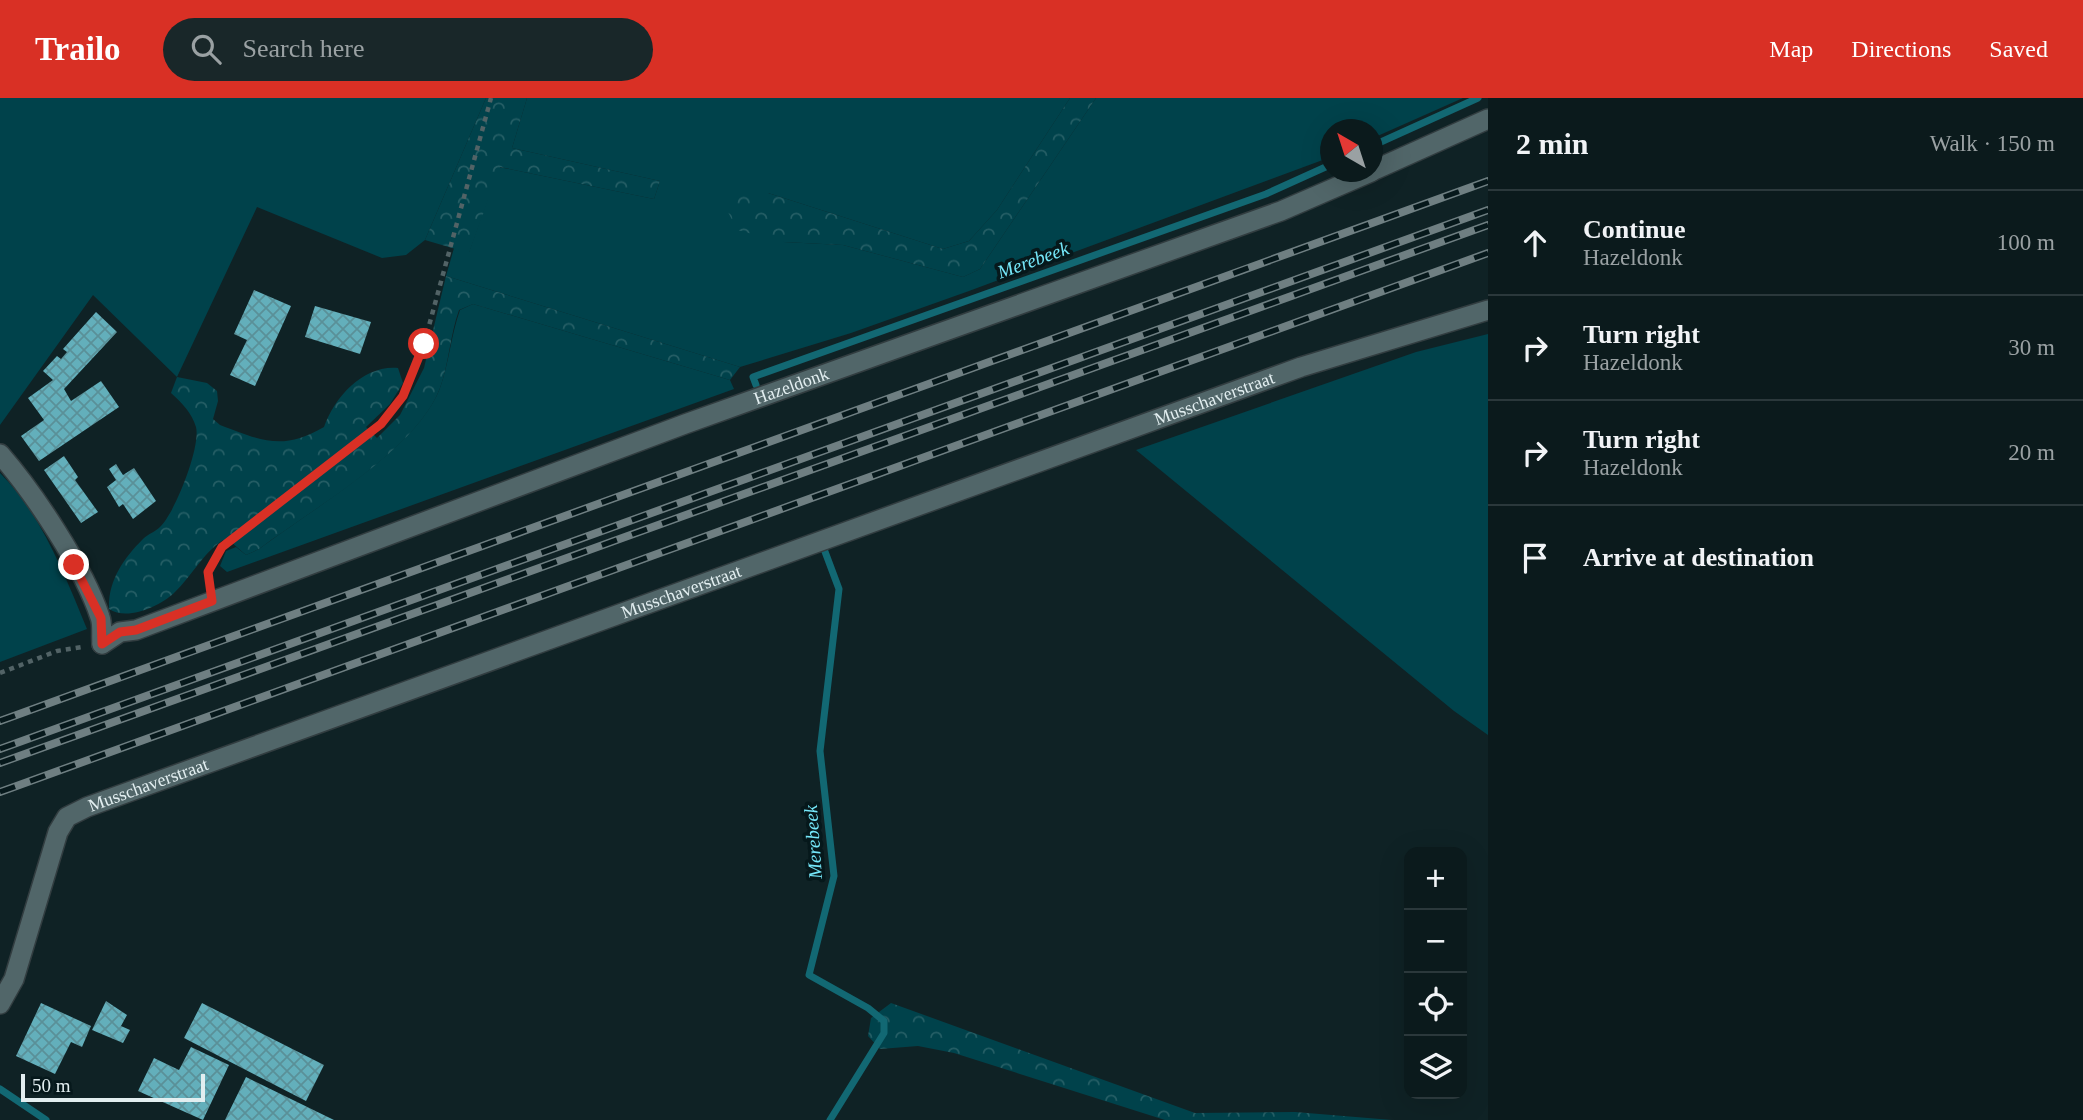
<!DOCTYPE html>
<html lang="en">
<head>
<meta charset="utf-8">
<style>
  :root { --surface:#0b1a1c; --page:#192729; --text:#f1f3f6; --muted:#9aa1a3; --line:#2b383b; --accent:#d93025 }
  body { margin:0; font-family:"Times New Roman",serif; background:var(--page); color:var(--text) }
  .controls { position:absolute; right:21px; bottom:21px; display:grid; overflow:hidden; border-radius:14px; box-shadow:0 7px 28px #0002 }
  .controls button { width:63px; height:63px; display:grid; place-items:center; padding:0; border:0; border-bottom:2px solid var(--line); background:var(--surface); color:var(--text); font:35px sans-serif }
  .compass { position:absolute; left:1320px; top:21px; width:63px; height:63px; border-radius:50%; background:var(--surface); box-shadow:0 7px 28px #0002; rotate:321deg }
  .scale { position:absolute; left:21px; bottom:18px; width:184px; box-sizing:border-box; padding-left:7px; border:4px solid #e2eef0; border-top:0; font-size:19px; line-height:24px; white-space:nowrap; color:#e2eef0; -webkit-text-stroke:5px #06181b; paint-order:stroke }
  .stop { position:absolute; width:21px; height:21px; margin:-16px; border:5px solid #d93025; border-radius:50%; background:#fff }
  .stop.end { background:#d93025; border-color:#fff; box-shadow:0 2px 7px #0008 }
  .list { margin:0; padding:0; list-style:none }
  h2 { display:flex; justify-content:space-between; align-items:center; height:91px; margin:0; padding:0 28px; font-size:30px }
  h2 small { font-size:23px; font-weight:400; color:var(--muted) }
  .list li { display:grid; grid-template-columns:46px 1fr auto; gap:21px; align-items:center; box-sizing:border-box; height:105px; padding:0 28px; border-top:2px solid var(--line) }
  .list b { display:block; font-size:26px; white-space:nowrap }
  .list p { margin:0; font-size:23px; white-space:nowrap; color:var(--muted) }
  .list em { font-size:23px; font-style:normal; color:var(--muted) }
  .icon { flex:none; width:38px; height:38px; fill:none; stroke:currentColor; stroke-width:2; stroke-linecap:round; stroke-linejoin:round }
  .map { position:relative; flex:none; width:1488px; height:1022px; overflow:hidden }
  header { display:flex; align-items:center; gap:42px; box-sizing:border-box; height:98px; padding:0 35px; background:var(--accent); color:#fff }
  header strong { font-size:33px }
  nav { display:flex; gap:38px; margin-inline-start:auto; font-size:24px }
  .search { width:490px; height:63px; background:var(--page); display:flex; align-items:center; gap:18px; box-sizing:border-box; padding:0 24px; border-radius:38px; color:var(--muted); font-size:26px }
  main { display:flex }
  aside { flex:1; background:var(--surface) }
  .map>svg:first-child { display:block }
  .grass { fill:#00424b }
  .forest { fill:url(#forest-crowns) }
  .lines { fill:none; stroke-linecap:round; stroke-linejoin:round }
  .stream { stroke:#126873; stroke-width:7 }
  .building { fill:url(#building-cross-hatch) }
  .street-casing { stroke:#323d40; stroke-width:22 }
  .path { stroke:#526366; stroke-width:4.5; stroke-dasharray:5 5; stroke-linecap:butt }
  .street { stroke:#516669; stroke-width:19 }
  .rail-casing { stroke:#6f7f82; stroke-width:8 }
  .rail { stroke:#06181b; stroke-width:5; stroke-dasharray:16; stroke-linecap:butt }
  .route { stroke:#d93025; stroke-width:9 }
  .labels { text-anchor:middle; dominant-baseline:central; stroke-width:7; stroke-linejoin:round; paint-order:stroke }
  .street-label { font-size:18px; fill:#e2eef0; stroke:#06181b }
  .water-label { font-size:19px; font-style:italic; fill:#75e7f9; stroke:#06181b }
</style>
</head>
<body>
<header>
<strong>Trailo</strong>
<div class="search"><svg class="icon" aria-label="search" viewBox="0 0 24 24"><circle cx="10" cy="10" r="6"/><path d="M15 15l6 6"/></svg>Search here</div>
<nav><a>Map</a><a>Directions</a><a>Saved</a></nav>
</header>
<main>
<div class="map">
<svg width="1488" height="1022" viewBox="0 0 1488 1022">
  <defs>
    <pattern id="forest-crowns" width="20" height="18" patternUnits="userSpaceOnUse" patternTransform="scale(1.75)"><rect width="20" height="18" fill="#00424b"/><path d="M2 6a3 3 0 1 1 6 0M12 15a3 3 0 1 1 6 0" fill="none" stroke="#255e65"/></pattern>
    <pattern id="building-cross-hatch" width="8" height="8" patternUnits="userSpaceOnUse" patternTransform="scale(1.75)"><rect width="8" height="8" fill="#63afbb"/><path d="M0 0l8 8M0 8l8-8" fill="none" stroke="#5a9098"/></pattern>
  </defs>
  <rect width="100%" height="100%" fill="#0f2225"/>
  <!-- grass -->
  <path class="grass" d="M0 0H486L425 142 406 157 382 160 257 109 177 279 93 197 0 327Z
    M527 0H1070L997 112 969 143 943 151 768 95 784 144 843 147 963 179 980 171 1096 0H1463L1373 40 1372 32H1330V59L1320 63 969 193 851 235 740 269 446 178 454 150 469 154 499 69 654 101 660 83 512 50Z
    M473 206 730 282 734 291 227 474 220 468 226 453 236 449 246 457 259 451C312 411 417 351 440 290 449 265 451 237 460 212Z
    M1488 236V637L1454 613 1136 352 1416 254Z
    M0 375C41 415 66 480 87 531L0 564Z"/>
  <!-- forest -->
  <path class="forest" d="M486 0H527L512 50 660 83 654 101 500 69 469 155 425 142Z
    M1070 0H1096L980 171 963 179 843 147 784 144 737 132 726 110 735 98 768 95 943 151 969 143 997 112Z
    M446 178 740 269 730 282 473 206 459 212C450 237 449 265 440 290 417 352 312 411 259 451L246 457 231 444 223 442C202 456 192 478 174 495 159 509 127 523 109 511 108 483 123 461 143 441 148 436 155 434 160 429 175 415 201 349 196 329 192 315 182 305 171 295L177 279 207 285 217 293 218 303 213 321 220 327C262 343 283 353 324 329 335 298 364 267 398 270L403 285 390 306 366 329 377 340 400 317 424 270Z
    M891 905 1195 1015 1295 1014 1392 1022H1165L954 955 918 948 880 951 868 938 871 920Z"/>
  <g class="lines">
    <!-- stream -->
    <path class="stream" d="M1372 48 1478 0
      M756 287 753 279 1266 96 1330 67
      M824 451 839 491 820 653 834 778 809 877 868 910 884 923V935L830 1022
      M0 991 46 1022"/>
  </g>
  <!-- building -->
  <path class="building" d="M254 192 291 208 255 288 230 277 247 242 234 236Z
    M315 208 371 224 360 256 305 239Z
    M96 214 117 234 64 291 71 303 101 283 119 309 39 363 21 338 44 322 28 300 53 282 43 273 57 258 61 261 67 254 63 251Z
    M64 358 78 379 75 382 98 414 81 425 44 372Z
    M116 366 123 377 134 370 156 403 133 421 123 406 119 409 107 389 116 382 109 371Z
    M106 903 127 917 121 928 130 932 123 945 92 932Z
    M41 905 91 928 82 949 71 944 55 976 16 958Z
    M202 905 324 967 306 1003 184 940Z
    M191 949 229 967 203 1022 138 993 154 960 179 972Z
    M246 979 334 1022H225Z"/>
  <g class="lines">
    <!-- street casing -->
    <g class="street-casing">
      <g id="street">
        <path d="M1372 73 1488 21"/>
        <path d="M0 356C34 395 84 470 100 519 103 527 101 537 102 546"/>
        <path id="s1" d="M102 546 120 534 136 532 685 326 1281 113 1371 74"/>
        <path id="s2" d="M0 906 14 881 58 734 67 719 87 709 1301 269 1488 212"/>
      </g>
    </g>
    <!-- path -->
    <path class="path" d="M209 482 208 474 222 449 381 326 403 298 424 246 491 0
      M0 575 57 553 82 549"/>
    <!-- street -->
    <use href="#street" class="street"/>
    <!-- rail casing -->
    <g class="rail-casing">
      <path id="rail" d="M0 623 1488 83
        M0 651 1488 112
        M0 665 1488 127
        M0 694 1488 155"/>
    </g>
    <!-- rail -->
    <use href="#rail" class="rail"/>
  </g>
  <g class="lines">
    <!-- route -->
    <path class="route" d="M74 467 101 520 102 546 120 534 136 532 212 503 208 474 222 449 381 326 403 298 424 246"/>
  </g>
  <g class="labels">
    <!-- street labels -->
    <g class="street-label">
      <text stroke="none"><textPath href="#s1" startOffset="737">Hazeldonk</textPath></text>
      <text stroke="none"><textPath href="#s2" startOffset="1421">Musschaverstraat</textPath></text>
      <text stroke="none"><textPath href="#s2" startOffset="854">Musschaverstraat</textPath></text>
      <text stroke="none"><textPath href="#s2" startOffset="287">Musschaverstraat</textPath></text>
    </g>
    <!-- water labels -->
    <g class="water-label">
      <text transform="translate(1033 162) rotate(-20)">Merebeek</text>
      <text transform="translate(813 744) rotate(-94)">Merebeek</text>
    </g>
  </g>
</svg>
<div class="controls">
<button>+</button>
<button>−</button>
<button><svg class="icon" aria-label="locate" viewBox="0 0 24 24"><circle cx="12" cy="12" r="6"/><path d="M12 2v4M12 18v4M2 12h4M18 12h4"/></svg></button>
<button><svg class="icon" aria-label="layers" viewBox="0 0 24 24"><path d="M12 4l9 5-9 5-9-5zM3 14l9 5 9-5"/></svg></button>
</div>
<svg class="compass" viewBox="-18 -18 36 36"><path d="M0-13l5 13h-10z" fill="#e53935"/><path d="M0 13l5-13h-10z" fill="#9aa1a3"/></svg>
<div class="scale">50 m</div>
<div class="stop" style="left:424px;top:246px"></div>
<div class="stop end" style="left:74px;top:467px"></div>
</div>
<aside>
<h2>2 min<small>Walk · 150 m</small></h2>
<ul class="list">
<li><svg class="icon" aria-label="ahead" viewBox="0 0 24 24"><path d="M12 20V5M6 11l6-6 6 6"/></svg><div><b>Continue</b><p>Hazeldonk</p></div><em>100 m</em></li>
<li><svg class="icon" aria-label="right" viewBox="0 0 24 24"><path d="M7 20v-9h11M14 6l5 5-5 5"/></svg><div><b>Turn right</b><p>Hazeldonk</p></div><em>30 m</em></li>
<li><svg class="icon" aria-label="right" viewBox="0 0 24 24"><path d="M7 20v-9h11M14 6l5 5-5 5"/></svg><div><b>Turn right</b><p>Hazeldonk</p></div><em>20 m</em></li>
<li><svg class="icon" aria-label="arrive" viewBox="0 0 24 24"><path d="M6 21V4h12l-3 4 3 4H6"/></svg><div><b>Arrive at destination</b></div></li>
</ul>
</aside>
</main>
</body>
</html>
